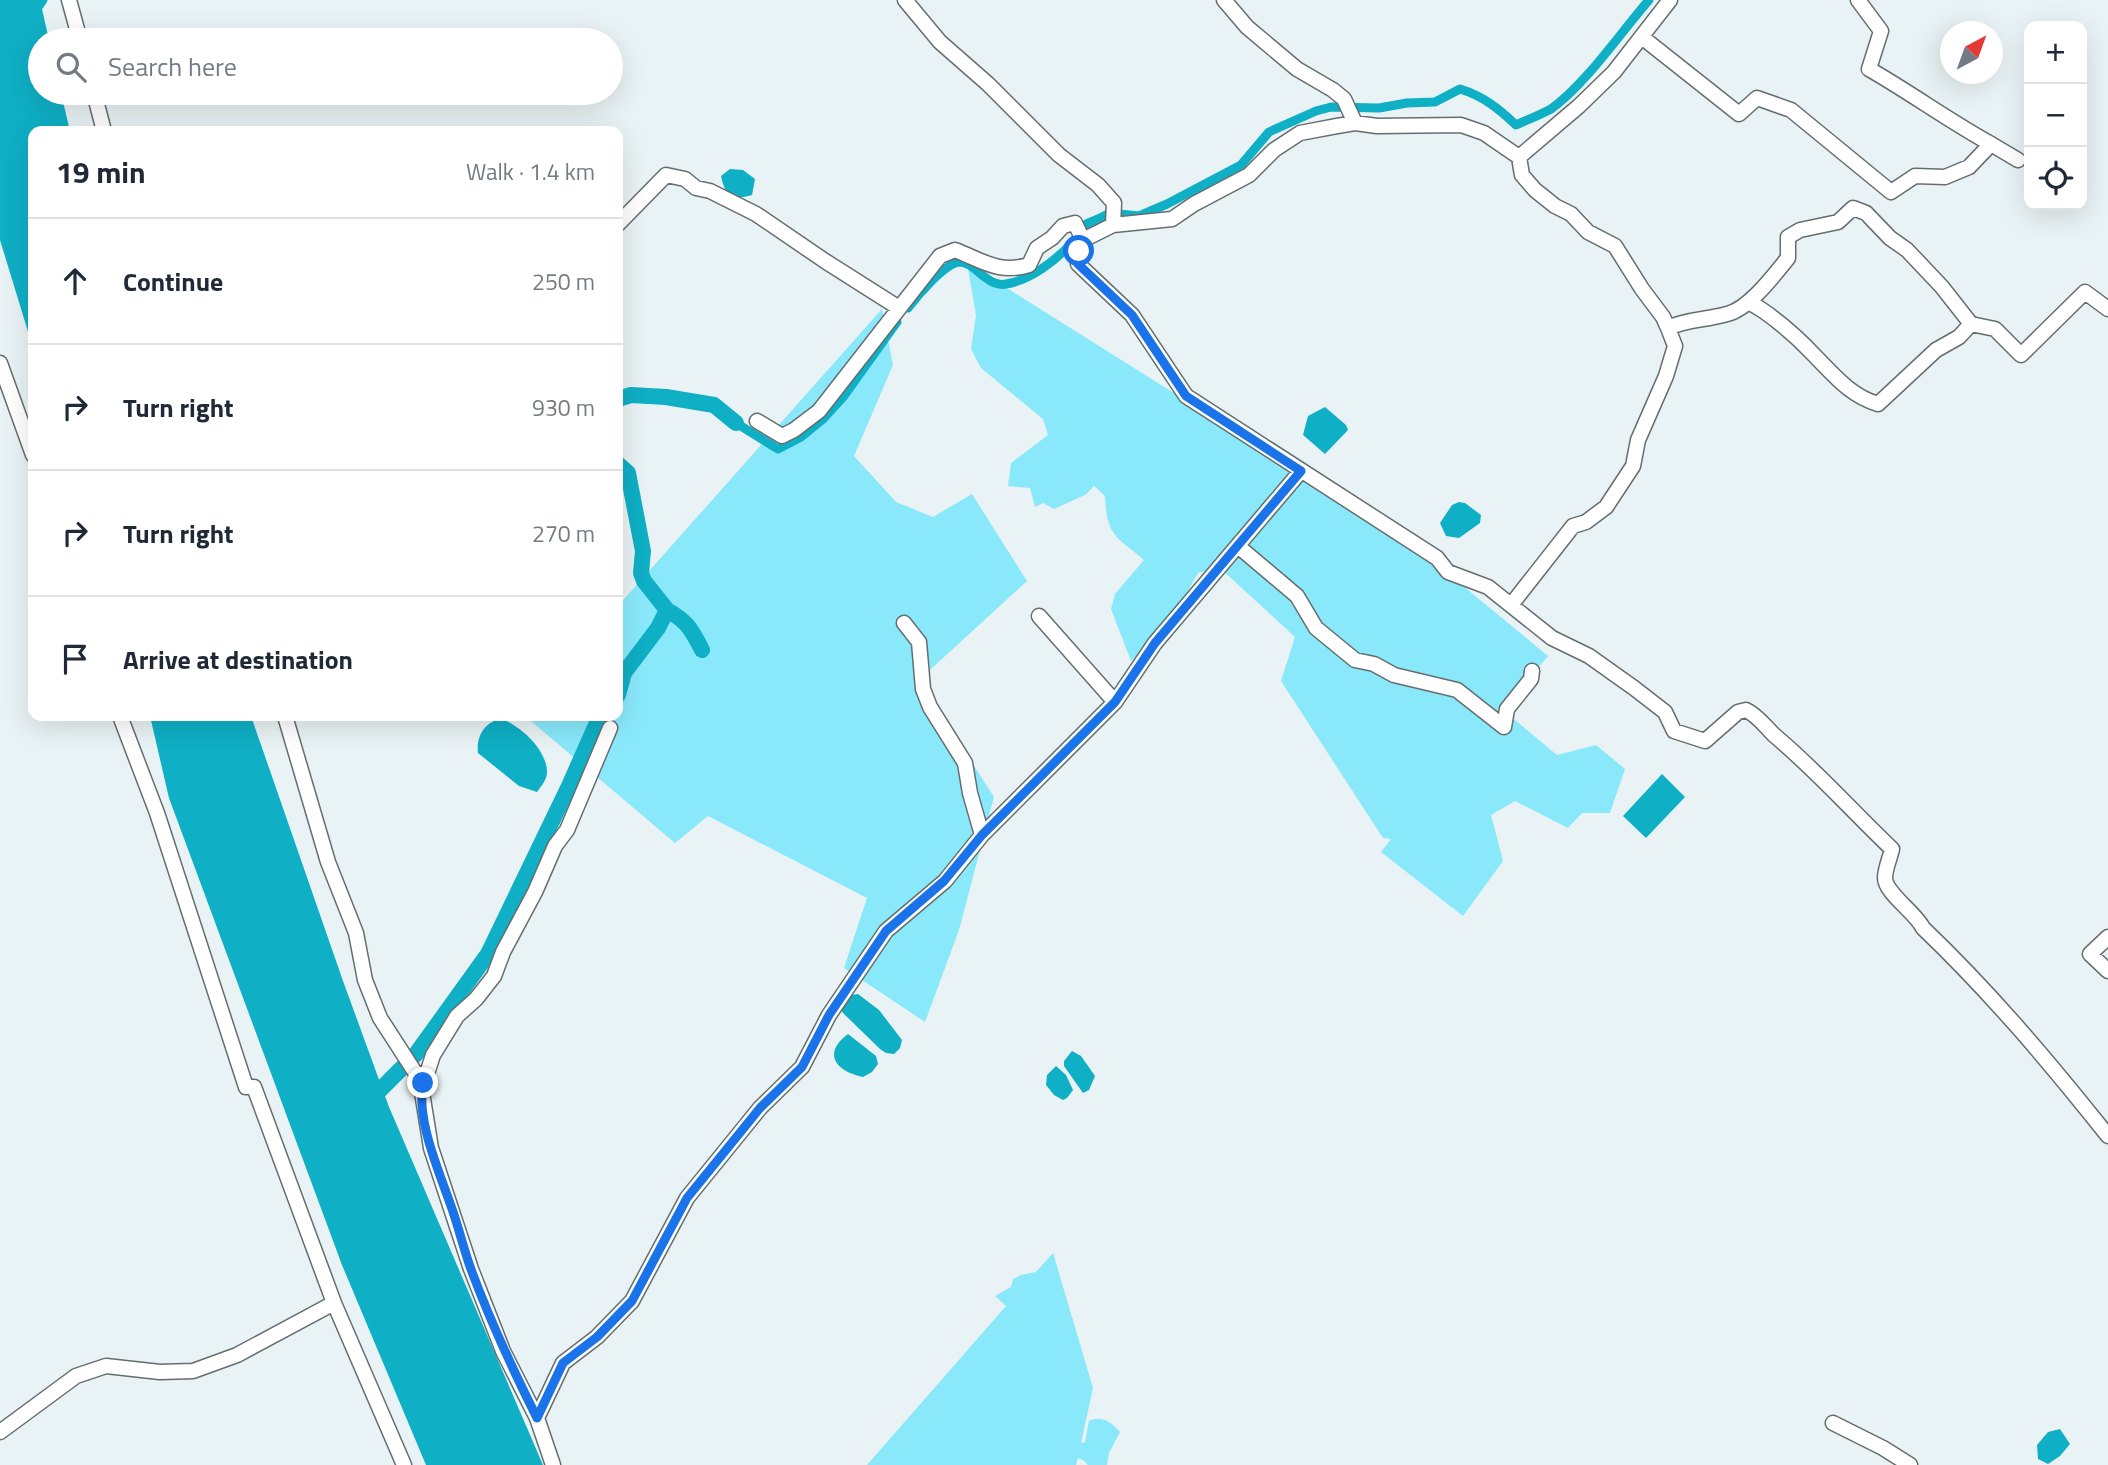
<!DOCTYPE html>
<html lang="en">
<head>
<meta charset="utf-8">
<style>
  :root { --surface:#fff; --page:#f2f2f3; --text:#1f2937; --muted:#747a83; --line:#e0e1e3 }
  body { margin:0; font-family:"Titillium Web",sans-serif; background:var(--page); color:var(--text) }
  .controls { position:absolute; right:21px; top:21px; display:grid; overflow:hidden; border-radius:14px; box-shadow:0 7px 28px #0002 }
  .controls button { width:63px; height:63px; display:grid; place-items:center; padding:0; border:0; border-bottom:2px solid var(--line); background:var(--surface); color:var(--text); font:35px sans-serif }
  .compass { position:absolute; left:1940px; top:21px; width:63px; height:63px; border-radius:50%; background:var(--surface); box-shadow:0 7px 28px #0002; rotate:41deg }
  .stop { position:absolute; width:21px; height:21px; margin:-16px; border:5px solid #1a73e8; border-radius:50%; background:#fff }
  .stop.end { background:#1a73e8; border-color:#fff; box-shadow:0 2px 7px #0008 }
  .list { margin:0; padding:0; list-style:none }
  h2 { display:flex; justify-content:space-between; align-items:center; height:91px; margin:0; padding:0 28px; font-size:30px }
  h2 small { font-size:23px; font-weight:400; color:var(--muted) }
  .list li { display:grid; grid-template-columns:46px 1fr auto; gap:21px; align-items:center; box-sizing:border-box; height:126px; padding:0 28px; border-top:2px solid var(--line) }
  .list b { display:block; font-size:26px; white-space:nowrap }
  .list em { font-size:23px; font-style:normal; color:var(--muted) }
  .icon { flex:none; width:38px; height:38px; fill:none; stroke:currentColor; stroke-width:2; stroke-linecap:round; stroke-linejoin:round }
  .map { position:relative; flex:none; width:2108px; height:1465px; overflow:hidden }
  .search { position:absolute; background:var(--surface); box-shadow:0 7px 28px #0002; left:28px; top:28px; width:595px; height:77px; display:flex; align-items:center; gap:18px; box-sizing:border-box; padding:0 24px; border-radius:38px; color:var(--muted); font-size:26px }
  .panel { position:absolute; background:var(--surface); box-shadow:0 7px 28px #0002; left:28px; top:126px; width:595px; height:595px; border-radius:14px }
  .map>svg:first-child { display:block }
  .green { fill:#89e9fb }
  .water { fill:#0fafc5 }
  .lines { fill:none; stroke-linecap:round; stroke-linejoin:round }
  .canal { stroke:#0fafc5; stroke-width:9 }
  .river { stroke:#0fafc5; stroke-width:16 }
  .minor-casing { stroke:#656e6f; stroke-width:17 }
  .minor { stroke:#fff; stroke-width:14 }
  .route { stroke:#1a73e8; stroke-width:9 }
</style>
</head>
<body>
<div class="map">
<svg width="2108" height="1465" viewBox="0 0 2108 1465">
  <rect width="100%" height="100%" fill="#e9f2f4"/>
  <!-- green -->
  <path class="green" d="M967 263 1406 539 1548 656 1503 710 1557 755 1596 745 1625 769 1610 813H1582L1568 828 1515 801 1491 815 1503 861 1463 916 1381 852 1391 839 1383 838 1281 681 1295 637 1220 568 1198 573 1165 632 1131 661 1111 609 1115 594 1144 560C1115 535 1107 537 1105 496L1094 486 1085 495 1054 509 1043 503 1035 507 1030 488 1008 486 1011 463 1048 435 1043 419 981 368 971 349 976 315Z
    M882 309 893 365 854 456 896 502 933 517 972 494 1027 581 919 680 994 797 959 930 925 1022 844 968 867 898 708 816 675 843 525 716H618V606Z
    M1053 1253 1093 1388 1081 1443 1085 1442 1089 1421C1102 1415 1111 1422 1120 1432L1109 1453 1107 1465H1088L1083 1460 1078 1458 1076 1465H867L1006 1306 995 1296 1011 1287 1013 1279 1021 1275 1036 1272Z"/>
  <!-- water -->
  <path class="water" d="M0 0H40L49 40H40V93H61L70 131H33V348L0 240Z
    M730 169 743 170 755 179 752 195C732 201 725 196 721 176Z
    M1325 407 1346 425 1348 430 1325 454 1303 435 1308 416Z
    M1459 502 1465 503 1481 515 1480 523 1459 538 1446 536 1440 523 1452 505Z
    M150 716H251L343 981 389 1107 543 1465H426L342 1265 169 798Z
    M502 719C521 726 547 750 547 772 547 780 541 786 537 792L519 786 478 753C476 736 485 721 502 719Z
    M1662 774 1685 797 1646 838 1623 816Z
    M858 994 879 1010 902 1040 900 1048 894 1054 886 1053 880 1049 842 1012 841 1005 851 995Z
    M848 1034 876 1056 878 1064 872 1072 863 1077C837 1072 821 1054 848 1034Z
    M1072 1051 1081 1056 1095 1076 1089 1090 1083 1093 1064 1066V1061Z
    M1056 1066 1066 1075 1073 1090 1067 1098 1063 1100 1054 1095 1046 1085 1047 1075Z
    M2060 1429 2070 1444 2060 1456 2048 1464 2038 1459 2037 1445 2048 1432Z"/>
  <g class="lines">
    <!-- canal -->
    <path class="canal" d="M34 13 43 0
      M908 308C917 296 944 264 959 262 968 262 975 269 982 275 989 280 996 286 1006 284 1031 280 1056 260 1073 242 1077 237 1080 228 1085 225 1093 220 1102 219 1109 213L1139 216 1167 204 1241 165 1269 132 1316 111 1331 107 1379 108 1407 103 1435 102 1460 89C1483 96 1498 108 1516 125 1527 120 1540 115 1551 109 1585 85 1621 32 1649 0
      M736 423 778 449 801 437 823 419 844 396 897 322"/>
    <!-- river -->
    <path class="river" d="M618 399 631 395 666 397 714 405 736 423
      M618 464 628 473 643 551 641 573 644 581 667 610 658 628 624 673 618 695
      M667 610C687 621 692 630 702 650
      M368 1102 416 1054 488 954 569 786 600 716"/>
    <!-- minor casing -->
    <g class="minor-casing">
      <path id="minor" d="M69 0 80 40
        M905 0 940 42 988 84 1059 155 1098 185 1114 203 1113 225
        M1224 0 1247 27 1297 69 1333 90 1344 99 1355 123
        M1670 0 1614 72 1579 106 1519 157 1484 133 1461 125 1377 126 1355 123 1337 126 1300 133 1274 150 1249 175 1194 204 1172 219 1113 225 1083 240 1078 264 1132 315 1186 396 1437 558 1448 572 1488 587 1552 638 1589 656 1634 688 1665 712 1674 731 1705 741 1738 712 1746 710C1757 715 1765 726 1774 735 1816 770 1852 811 1892 849 1890 858 1885 869 1885 878 1885 893 1916 913 1923 928 1991 993 2050 1063 2108 1136
        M1858 0 1881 31 1869 69C1911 93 1949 121 1991 144
        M1643 38 1739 114 1757 98 1791 110 1891 192 1915 176 1945 177 1969 167 1991 144 2018 160
        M94 93 104 131
        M1519 157 1522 175 1535 190 1555 206 1571 214 1588 232 1615 246 1642 289 1663 317 1668 328C1687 319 1707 320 1727 314 1749 309 1774 275 1788 258V237L1800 230 1838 222 1853 208 1866 213 1890 238 1907 250 1942 287 1971 324 1995 329 2021 355 2085 292 2108 309
        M618 224 666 175 685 179 696 188 710 191 756 214 825 261 899 308
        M1748 302C1768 311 1798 338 1813 354 1833 374 1850 396 1878 404L1936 350 1959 337 1971 324
        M0 363 33 455
        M757 421 782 436 794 430 819 411 940 256 955 250C983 261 999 274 1029 265L1037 248 1052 238 1063 226 1075 223 1083 240
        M1239 547 1297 596 1316 628 1355 660 1374 664 1394 675 1457 690 1504 727 1507 709 1531 679 1532 671
        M1511 605 1573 526 1586 522 1606 507 1633 466 1638 440 1666 376 1675 346 1668 328
        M1039 616 1115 702
        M904 623 919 642 923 689 930 707 965 763 970 793 982 835
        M120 716 157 813 246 1087H254L334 1303 404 1465
        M285 716 328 862 356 933 365 980 380 1018 420 1080 431 1148 471 1269 503 1351 537 1418 553 1465
        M2108 937 2090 954 2108 971
        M422 1089 433 1055 457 1016 476 999 494 976 503 952 535 892 555 846 567 830 610 728
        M537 1418 563 1363 597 1337 632 1301 687 1198 760 1108 802 1067 829 1015 886 931 945 881 982 835 1115 702 1155 643 1301 471
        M1833 1423 1883 1448 1910 1465
        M0 1432 76 1376 106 1366 160 1372 193 1371 237 1355 334 1303"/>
    </g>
    <!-- minor -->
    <use href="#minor" class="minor"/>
  </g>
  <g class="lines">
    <!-- route -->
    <path class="route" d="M423 1083C416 1120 439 1171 451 1206 459 1228 464 1251 472 1272 491 1323 513 1370 537 1418L563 1363 597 1337 632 1301 687 1198 760 1108 802 1067 829 1015 886 931 944 881 982 835 1115 702 1155 643 1301 471 1186 396 1132 315 1078 264 1079 251"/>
  </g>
</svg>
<div class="controls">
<button>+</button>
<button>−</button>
<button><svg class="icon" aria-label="locate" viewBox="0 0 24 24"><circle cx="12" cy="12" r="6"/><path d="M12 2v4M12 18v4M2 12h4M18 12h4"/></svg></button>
</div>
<svg class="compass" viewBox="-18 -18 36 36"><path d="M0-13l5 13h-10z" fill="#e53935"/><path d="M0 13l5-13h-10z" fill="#747a83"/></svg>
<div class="stop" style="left:1079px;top:251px"></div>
<div class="stop end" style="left:423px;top:1083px"></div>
<div class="search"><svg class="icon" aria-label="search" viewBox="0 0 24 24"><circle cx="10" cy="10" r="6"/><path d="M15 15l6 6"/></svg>Search here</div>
<section class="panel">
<h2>19 min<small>Walk · 1.4 km</small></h2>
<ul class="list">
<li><svg class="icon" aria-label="ahead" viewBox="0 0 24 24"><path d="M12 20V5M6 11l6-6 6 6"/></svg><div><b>Continue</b></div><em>250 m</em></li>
<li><svg class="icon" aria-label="right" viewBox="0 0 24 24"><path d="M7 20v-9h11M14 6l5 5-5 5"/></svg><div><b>Turn right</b></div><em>930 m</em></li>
<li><svg class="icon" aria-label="right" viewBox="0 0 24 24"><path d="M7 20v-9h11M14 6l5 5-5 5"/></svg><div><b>Turn right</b></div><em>270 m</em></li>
<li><svg class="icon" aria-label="arrive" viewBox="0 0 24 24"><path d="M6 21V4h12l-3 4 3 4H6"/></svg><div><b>Arrive at destination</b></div></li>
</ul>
</section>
</div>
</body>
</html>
